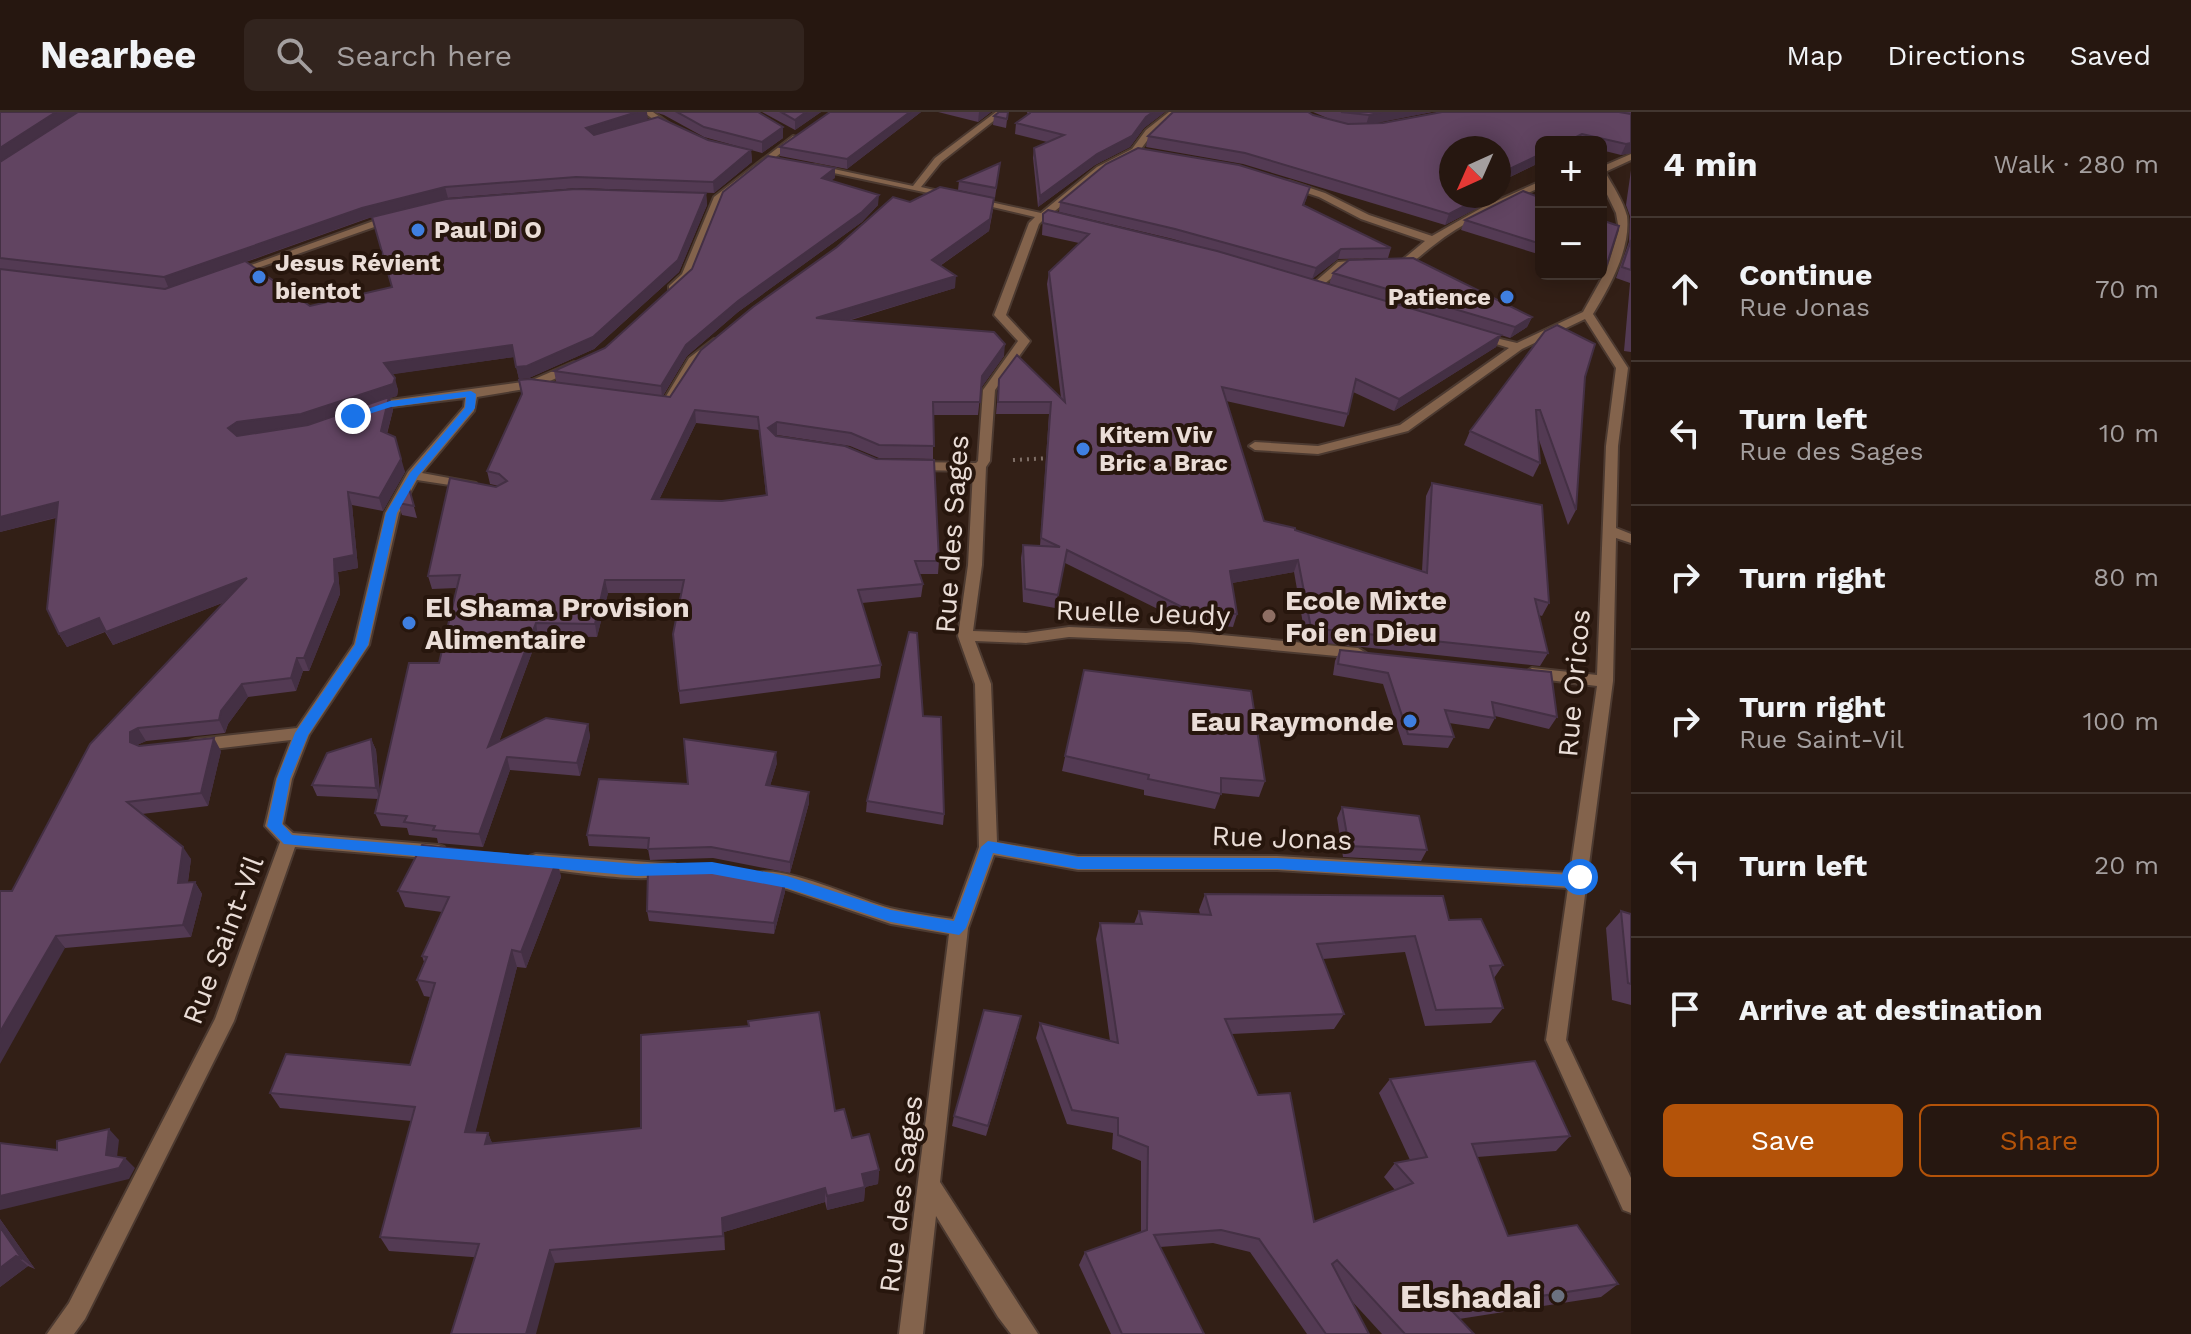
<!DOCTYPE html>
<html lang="en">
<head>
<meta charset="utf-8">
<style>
  :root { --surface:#261710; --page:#32241e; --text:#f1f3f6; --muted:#a49f9f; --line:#423630; --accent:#b45309 }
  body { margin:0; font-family:"Work Sans",sans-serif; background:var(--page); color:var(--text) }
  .controls { position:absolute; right:24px; top:24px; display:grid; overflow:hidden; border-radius:12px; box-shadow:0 4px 20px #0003 }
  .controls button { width:72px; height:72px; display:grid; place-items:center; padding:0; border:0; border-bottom:2px solid var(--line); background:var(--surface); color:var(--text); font:40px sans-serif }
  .compass { position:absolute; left:1439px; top:24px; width:72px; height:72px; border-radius:50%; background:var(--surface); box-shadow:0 4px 20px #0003; rotate:225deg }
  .stop { position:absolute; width:24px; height:24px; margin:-18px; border:6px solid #1a73e8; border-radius:50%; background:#fff }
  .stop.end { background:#1a73e8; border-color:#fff; box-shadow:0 2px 8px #0008 }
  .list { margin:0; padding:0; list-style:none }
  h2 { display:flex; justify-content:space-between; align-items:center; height:104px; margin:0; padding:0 32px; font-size:34px }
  h2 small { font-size:26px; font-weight:400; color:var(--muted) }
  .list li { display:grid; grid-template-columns:52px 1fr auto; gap:24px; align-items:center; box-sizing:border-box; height:144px; padding:0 32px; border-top:2px solid var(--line) }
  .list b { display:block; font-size:30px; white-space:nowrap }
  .list p { margin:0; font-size:26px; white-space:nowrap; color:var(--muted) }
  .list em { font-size:26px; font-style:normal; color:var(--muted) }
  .actions { display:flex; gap:16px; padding:24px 32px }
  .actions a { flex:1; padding:18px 0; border:2px solid var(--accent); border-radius:12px; text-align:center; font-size:28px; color:var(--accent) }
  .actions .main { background:var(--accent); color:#fff }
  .icon { flex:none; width:44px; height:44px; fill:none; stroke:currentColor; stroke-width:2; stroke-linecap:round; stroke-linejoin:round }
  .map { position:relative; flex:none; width:1631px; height:1222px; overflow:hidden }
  header { display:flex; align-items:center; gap:48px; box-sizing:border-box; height:112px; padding:0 40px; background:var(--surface); border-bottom:2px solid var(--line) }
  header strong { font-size:38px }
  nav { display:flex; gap:44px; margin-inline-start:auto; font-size:28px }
  .search { width:560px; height:72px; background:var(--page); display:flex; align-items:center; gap:20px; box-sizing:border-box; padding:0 28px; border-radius:12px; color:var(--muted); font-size:30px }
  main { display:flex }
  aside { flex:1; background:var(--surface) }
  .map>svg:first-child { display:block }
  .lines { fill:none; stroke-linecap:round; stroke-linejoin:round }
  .minor-casing { stroke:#4c3a31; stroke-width:4 }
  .path { stroke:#7e6e66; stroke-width:4; stroke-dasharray:2 5; stroke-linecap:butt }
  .minor { fill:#83634c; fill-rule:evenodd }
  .wall { fill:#533a53; fill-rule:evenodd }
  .shaded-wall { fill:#443044 }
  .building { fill:#614461; stroke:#443044; stroke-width:2; fill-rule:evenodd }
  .route { fill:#1a73e8 }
  .shop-dot { fill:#3f7fe0; stroke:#27160d; stroke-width:3 }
  .education-dot { fill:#8d6e63; stroke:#27160d; stroke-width:3 }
  .worship-dot { fill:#6b7280; stroke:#27160d; stroke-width:3 }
  .labels { text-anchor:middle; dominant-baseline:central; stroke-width:8; stroke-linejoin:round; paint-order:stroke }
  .far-poi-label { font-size:24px; font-weight:bold; fill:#eaddd7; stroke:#27160d; text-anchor:start }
  .street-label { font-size:28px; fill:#eaddd7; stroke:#27160d }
  .poi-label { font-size:28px; font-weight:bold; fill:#eaddd7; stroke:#27160d; text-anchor:start }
  .near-poi-label { font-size:34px; font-weight:bold; fill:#eaddd7; stroke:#27160d; text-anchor:end }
</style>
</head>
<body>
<header>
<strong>Nearbee</strong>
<div class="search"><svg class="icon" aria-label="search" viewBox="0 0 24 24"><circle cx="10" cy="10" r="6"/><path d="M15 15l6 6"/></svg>Search here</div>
<nav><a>Map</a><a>Directions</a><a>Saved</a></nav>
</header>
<main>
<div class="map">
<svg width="1631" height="1222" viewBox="0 0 1631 1222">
  <rect width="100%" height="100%" fill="#321f16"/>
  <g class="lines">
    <!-- minor casing -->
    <g class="minor-casing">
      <path id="minor" d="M643 0H653L674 15 667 17Z
        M996 0H1005L941 50 921 75 952 82V86L810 56 815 53 913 74 935 46Z
        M1169 0H1178L1152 22 1138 41 1103 59 1050 103 1051 107H1044L1039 112 1006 203 1030 229 995 278 990 349 986 355 982 453 973 519 1026 521 1069 515 1189 520 1358 536 1366 541 1358 546 1189 530 1069 525 1026 531 975 529 991 572 997 730 1078 744H1277L1570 761 1597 574 1532 566 1524 561 1532 556 1597 563 1606 334 1616 256 1585 207 1522 237 1408 319 1318 342 1255 338 1249 334 1255 330 1318 334 1400 313 1509 236 1474 225V221L1517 231 1583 200 1607 157 1619 118 1616 101 1601 70V55L1631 42V48L1605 60C1613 74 1623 89 1627 104 1631 137 1609 176 1593 202L1628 256 1618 334 1616 416 1631 422V431L1616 426 1613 569 1566 928 1631 1066V1101L1623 1098 1546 928 1568 776 1277 758H1078L994 743 968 816 940 1070 1038 1222H1011L998 1205 936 1104 923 1222H899L949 822 891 812 787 777 757 771 754 766 757 761C782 752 861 789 890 796 911 801 932 804 953 807L979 735 975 572 958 524 968 453 973 359 915 358 909 354 915 350 976 351 978 349 983 278 1018 229 994 203 1029 111 1035 105 967 89 972 86 1041 101 1097 55 1132 37 1146 18Z
        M793 24 800 26 721 88 692 163 677 178H669V174L682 162 714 85Z
        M1289 69 1325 81 1369 103 1432 124 1483 95 1541 69V75C1504 92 1466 108 1434 133 1419 144 1410 157 1390 154V150L1401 149 1425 129 1361 107 1319 85 1286 74V70Z
        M393 102 398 105 397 107 238 163 229 161Z
        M1362 148 1367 151 1366 153 1345 155 1318 177 1309 175 1338 150Z
        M714 227 720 230 698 250 672 294H664L662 291 689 246Z
        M574 250 578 252V256L537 275 477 285 474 299 422 361 476 371V377L417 368 399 401 369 533 309 623 292 667 283 712 293 721 438 733 444 735 447 740 444 745 438 747 295 735 234 909 85 1207 74 1222H47L69 1191 215 907 280 730 265 714 276 667 291 628 196 639 190 637 188 633 190 629 196 627 297 616 354 532 385 401 408 360 464 295 465 286 391 295 370 302 364 298 390 288 530 269Z
        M536 742 675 752 678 757 675 762C643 773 572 759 536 756L530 754 527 749 530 744Z"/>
    </g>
    <!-- path -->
    <path class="path" d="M1013 348 1051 346"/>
    <!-- minor -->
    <use href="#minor" class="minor"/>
  </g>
  <!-- wall -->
  <path class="wall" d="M0 0 648 8 708 28 751 38 752 50 714 81 578 76 448 86 706 81 707 93 679 160 594 237 529 266 519 267 514 245 392 262 398 278 397 284 390 286 393 298 387 322 405 360 383 399 352 393 358 456 338 460 340 482 309 559H303L296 579 248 585 228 612 225 621 146 629 137 633 221 639 208 694 142 702 191 747 188 770H195L202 782 191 825 65 836 12 779 225 490 113 533 105 520 67 535 59 522 56 406 0 420ZM372 105 392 175 310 194 246 150Z
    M654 0H758L783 15V26L762 41 704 25 664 3Z
    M762 0H821L795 18Z
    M830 0H921L847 57 780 44V35Z
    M938 0H991L978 10Z
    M1008 0 1006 16 993 13 994 4Z
    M1027 0H1165L1144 16 1130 35 1095 53 1038 95 1033 46 1034 36 1047 30 1015 22 1016 11 1028 3Z
    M1313 0H1432L1375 11H1383L1442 0H1631V41L1621 43 1601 38V30H1541V50L1500 70 1502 83 1445 113 1243 52 1146 35 1148 24 1313 3 1332 8Z
    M1000 51 995 86 958 78 959 69Z
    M1631 58V240L1624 239 1630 171 1616 166 1629 130 1630 104 1626 93Z
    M835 66 831 69 878 93 862 110 738 200 687 244 663 284 670 285 910 90 993 98 989 119 940 154 955 176 848 209 1004 244 981 276 978 303H933V347L879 346 850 334 777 323 776 324 939 449 938 462H919L923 472 921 485 862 491 881 553 880 566 680 592 673 522 682 481H608L597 525 538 524 499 630 588 612 590 625 580 664 510 658 483 735 438 731 437 726 409 723 407 716 381 714 375 701 378 687 317 684 312 673 371 627 376 638 380 681 439 551 457 476 432 477 428 464 496 375 499 374 490 372 487 359 556 269 554 259 605 236ZM696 311 759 318 766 383 722 389 659 388Z
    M1307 85 1304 93 1391 136 1388 146 1338 147 1312 167 1329 172 1333 161 1532 205 1527 215 1510 226 1501 223 1496 235 1394 299 1353 280 1348 302 1344 315 1226 289 1264 409 1422 459 1426 384 1432 371 1549 491 1542 504 1538 503 1548 541 1540 554 1306 529 1294 460 1232 471 1237 502 1233 515 1184 510 1065 451 1055 496 1023 490 1021 446 1023 433 1040 434 1049 302H996L999 267 1061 286 1047 172 1049 160 1079 131 1042 123 1043 102 1204 136 1173 127 1059 100 1060 90Z
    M1541 86V143L1461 118 1465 108Z
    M1601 108 1607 152 1602 162H1601Z
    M1585 265 1576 398 1568 413 1539 328 1540 351 1533 365 1464 333 1470 319Z
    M408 373 417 406 402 403 398 391Z
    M1340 538 1557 605 1549 617 1495 604V606L1489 617 1449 611 1454 625 1448 636 1403 633 1383 572 1333 563 1335 549Z
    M1084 558 1265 669 1259 685 1221 681 1215 697 1144 683V678L1062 659Z
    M923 604 944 702 943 713 866 700 867 689Z
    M777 651 770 674 809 680V691L790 761 713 746 650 748 648 737 589 734 587 723 688 672Z
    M1342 695 1427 738 1421 749 1343 745 1337 706Z
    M557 748 561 765 526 856 517 855 475 1020 488 1021 492 1031 835 999 852 1026 879 1058 878 1072 865 1075 864 1089 827 1098 825 1090 724 1120 725 1138 555 1151 389 1139 380 1125 411 1009 280 996 270 981 410 953 430 885 424 884 417 868 424 850 422 844 442 800 405 795 398 779Z
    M785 769V780L774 822 649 809 647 799Z
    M1205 782 1449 808 1503 853 1494 866 1503 896 1491 911 1425 914 1405 840 1323 847 1344 902 1334 917 1232 922 1314 1110 1395 1078 1384 1065 1395 1051 1410 1048 1379 981 1390 967 1570 1024 1556 1039 1477 1045 1508 1124 1618 1172 1601 1185 1459 1207 1474 1222H1382L1350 1187 1369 1222H1307L1250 1140 1213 1131 1160 1135 1204 1222H1111L1079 1153 1085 1140 1141 1120V1049L1112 1037 1113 1021 1067 1012 1036 926 1040 911 1110 929 1096 827 1100 811 1134 812 1139 799 1200 802 1199 798Z
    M1621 799 1631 802V893L1612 888 1606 816Z
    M1019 914 986 1024 952 1014 954 1004Z
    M0 1107 35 1157 28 1154 0 1175Z"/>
  <!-- shaded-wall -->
  <path class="shaded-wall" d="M56 0H77L0 50V36Z
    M637 0H647L648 8 587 27 586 16Z
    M806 0H821L795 18V8Z
    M910 0H921L847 57V47Z
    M979 0H991L978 10Z
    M1153 0H1165L1144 16 1130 35 1095 53 1038 95 1040 84Z
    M1382 0H1432L1366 13 1369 3Z
    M783 15V26L762 41V30Z
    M1582 22 1578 30H1566Z
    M1631 31V41L1621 43 1626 32Z
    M751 38 752 50 714 81 713 70Z
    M1541 42V50L1499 70V62Z
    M835 56V66L822 76V66Z
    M1507 72 1502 83 1445 113 1449 102 1484 84H1499V76Z
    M445 75 448 86 365 107 169 177 164 165 362 96Z
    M706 81 707 93 679 160 594 237 529 266 519 267 516 255Z
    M879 83 878 93 862 110 738 200 687 244 662 285 661 274 686 233 738 189Z
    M994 86 989 119 931 160 932 148Z
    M1341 137 1338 147 1312 167 1316 156Z
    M956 164 955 176 816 218V206Z
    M1532 205 1527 215 1510 226 1515 215Z
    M1501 223 1496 235 1394 299 1399 287Z
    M1005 232 1004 244 981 276 982 264Z
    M512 233 514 245 388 263 384 251Z
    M395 266 398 278 397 284 390 286 393 298 384 332 305 314 242 323 233 329 228 316 237 310Z
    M695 298 696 311 653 400 652 387Z
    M777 310V323L768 329V316Z
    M395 325 405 360 383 399 379 386Z
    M348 380 352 393 358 456 338 460 340 482 309 559 304 546Z
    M58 390 65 403 0 420V405Z
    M1298 448 1294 460 1226 472 1230 459Z
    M247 466 253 479 113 533 106 520Z
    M605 468 608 481 597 525 595 512Z
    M99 506 106 519 67 535 59 522Z
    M536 511 538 524 492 648 488 635Z
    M297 546 303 559 296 579 291 566Z
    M242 572 248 585 228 612 225 621 219 608 221 599Z
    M588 612 590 625 580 664 577 651Z
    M138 616 146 629 137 633V643L130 630V620Z
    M214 626 221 639 208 694 201 681Z
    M371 627 376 638 380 687 376 676Z
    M776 640 777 651 767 684 766 673Z
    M507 645 510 658 483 735 479 722Z
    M809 680V691L790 761V750Z
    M183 735 191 747 186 783 178 771Z
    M557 748 561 765 526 856 521 840Z
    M785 769V780L774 822V811Z
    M195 770 202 782 191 825 183 813Z
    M56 824 65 836 0 952V920Z
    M512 838 517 855 472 1034 465 1020Z
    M109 1017 119 1028 116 1054 106 1043Z
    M488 1021 494 1036 485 1032Z
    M125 1046 135 1056 129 1067 0 1098V1084Z
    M879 1058 878 1072 865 1075 864 1089 827 1098V1084L862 1062Z
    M825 1076V1090L724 1120 725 1138 722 1106Z
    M0 1107 35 1157 22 1147 0 1115Z
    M550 1138 555 1151 536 1222H526Z
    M16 1144 28 1154 0 1175V1156Z"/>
  <!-- building -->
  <path class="building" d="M0 0H56L0 36Z
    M78 0H637L586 16 594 23 658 5 708 28 751 38 713 70 576 65 445 75 362 96 164 165 0 146V50Z
    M677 0H758L783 15 762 30 704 15Z
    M781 0H806L795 8Z
    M830 0H910L847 47 780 35Z
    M999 0H1008L1007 7 994 4Z
    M1030 0H1153L1146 5 1132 24 1097 42 1040 84 1034 36 1064 23 1016 11 1030 1Z
    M1173 0H1308L1313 3 1348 12 1383 11 1442 0H1619L1631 2V31L1626 32 1582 22 1566 30H1541V42L1499 62V36H1451V84H1484L1449 102 1245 41 1148 24Z
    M1341 0H1382L1369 3Z
    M1138 36 1239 53 1310 75 1303 93 1391 136 1341 137 1316 156 1175 117 1060 90 1106 52Z
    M768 44 835 56 822 66 879 83 862 100 738 189 686 233 661 274 554 259 605 236 692 157 723 80Z
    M1000 51 996 76 959 69Z
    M1499 69 1507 72 1499 76Z
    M940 75 994 86 990 107 932 148 956 164 816 206 994 220 1005 232 982 264 980 290H933L934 334 879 333 851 321 777 310 768 316 776 324 845 334 876 347 934 348 939 449H915L923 472 858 478 881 553 679 579 673 522 684 468H605L595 512 536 511 488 635 546 606 588 612 577 651 507 645 479 722 433 718 435 714 404 710 407 704 375 701 409 551H439L460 463 428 464 450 366 496 375 507 369 499 362 487 359 522 282 519 268 530 267 670 285 701 238 753 195 837 135 893 85 910 90ZM695 298 758 305 767 383 722 389 652 387Z
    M576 77 706 81 678 148 593 225 527 254 516 255 512 233 384 251 395 266 393 272 301 302 237 310 228 316 237 324 308 313 389 285 381 319 395 325 401 347 379 386 348 380 354 443 334 447 335 470 304 546H297L291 566 242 572 221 599 219 608 138 616 130 620V630L139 634 214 626 201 681 127 690 183 735 178 771 195 770 183 813 56 824 0 920V779H12L90 632 247 466 106 520 99 506 59 522 47 497 58 390 0 405V157L165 177 245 149 310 194 392 175 372 105 446 87Z
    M1523 79 1541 86V132L1465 108Z
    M1048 98 1217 139 1501 223 1399 287 1356 267 1348 302 1222 275 1264 409 1295 416V418L1427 461 1432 371 1542 393 1549 491 1535 487 1548 541 1311 516 1298 448 1230 459 1237 502 1188 498 1067 438 1058 483 1025 477 1023 433 1060 435 1041 426 1051 290H998L999 267 1017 243 1065 290 1049 160 1089 122 1043 111V102Z
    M1601 108 1619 114 1607 152 1601 150Z
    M1631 128V158L1622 155Z
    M1413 146 1532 205 1515 215 1333 161 1349 148Z
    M1557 213 1595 232 1585 265 1576 398 1540 298H1536L1540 351 1470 319 1545 219Z
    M408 373 414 394 398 391Z
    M909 520 917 521 923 604 941 605 944 702 867 689Z
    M1340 538 1551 560 1557 605 1492 590 1495 606 1445 598 1454 625 1408 622 1388 561 1338 552Z
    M1084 558 1251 579 1265 669 1221 666V682L1148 667 1149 663 1065 644Z
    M371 627 376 676 312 673 327 641Z
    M684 627 776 640 766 673 809 680 790 750 711 735 648 737 649 726 587 723 599 667 688 672Z
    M1342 695 1419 704 1427 738 1349 734Z
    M422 733 557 748 521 840 512 838 465 1020 488 1021 485 1032 641 1016V923L749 914 748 909 819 900 835 999 844 997 852 1026 869 1022 879 1058 862 1062 865 1075 827 1084 825 1076 722 1106 723 1124 550 1138 526 1222H451L479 1132 380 1125 415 995 270 981 286 942 410 953 435 871 417 868 427 845 422 844 449 785 398 779Z
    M711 755 785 769 774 811 647 799 648 757Z
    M1205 782 1443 784 1449 808 1481 807 1503 853 1490 854 1503 896 1436 898 1415 824 1317 832 1344 902 1225 907 1258 983 1290 981 1314 1110 1413 1071 1395 1051 1427 1045 1390 967 1535 949 1570 1024 1472 1032 1508 1124 1577 1113 1618 1172 1451 1198 1474 1222H1405L1337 1148 1332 1152 1369 1222H1326L1259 1127 1221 1118 1154 1123 1204 1222H1122L1085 1140 1147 1118 1148 1035 1118 1023V1006L1072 998 1040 911 1118 931 1100 811 1142 812 1139 799 1211 803Z
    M1621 799 1631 802V872L1628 871Z
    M984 898 1021 904 988 1014 954 1004Z
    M109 1017 106 1043 125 1046 119 1056 0 1084V1031L57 1038V1029Z
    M0 1115 22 1147 16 1144 0 1156Z"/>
  <!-- route -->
  <path class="route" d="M471 279 476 282 475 296 418 364 397 401 368 533 308 623 290 667 282 712 292 723 637 752 712 750 787 764 891 798 954 809 981 735 988 729 1078 745 1277 746 1573 763 1580 759 1587 765 1576 775 1277 757H1078L993 741 966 816 959 823 891 810 787 776 712 762 637 764 284 732 267 714 277 667 295 621 355 533 386 401 410 361 465 296 466 285 391 295 353 307 348 304 390 289Z"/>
  <!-- markers -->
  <g class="shop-dot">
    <circle cx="418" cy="118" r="8"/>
    <circle cx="259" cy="165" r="8"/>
    <circle cx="1507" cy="185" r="8"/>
    <circle cx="1083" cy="337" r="8"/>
    <circle cx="409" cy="511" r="8"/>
    <circle cx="1410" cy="609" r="8"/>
  </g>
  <circle class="education-dot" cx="1269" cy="504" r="8"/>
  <circle class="worship-dot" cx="1558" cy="1184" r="8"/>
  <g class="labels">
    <!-- far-poi labels -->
    <g class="far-poi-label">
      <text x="434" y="118">Paul Di O</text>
      <text x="275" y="151">Jesus Révient<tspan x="275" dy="28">bientot</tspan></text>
      <text x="1491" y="185" text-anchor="end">Patience</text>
      <text x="1099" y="323">Kitem Viv<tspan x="1099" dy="28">Bric a Brac</tspan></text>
    </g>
    <!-- street labels -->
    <g class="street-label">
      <text transform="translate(952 422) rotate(-86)">Rue des Sages</text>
      <text transform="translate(1143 501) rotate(2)">Ruelle Jeudy</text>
      <text transform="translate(1574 571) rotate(-85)">Rue Oricos</text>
      <text transform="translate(1282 726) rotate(2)">Rue Jonas</text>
      <text transform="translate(223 828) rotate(-69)">Rue Saint-Vil</text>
      <text transform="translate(901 1082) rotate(-83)">Rue des Sages</text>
    </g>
    <!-- poi labels -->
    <g class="poi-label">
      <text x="1285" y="488">Ecole Mixte<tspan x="1285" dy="32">Foi en Dieu</tspan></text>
      <text x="425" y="495">El Shama Provision<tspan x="425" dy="32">Alimentaire</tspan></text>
      <text x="1394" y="609" text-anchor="end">Eau Raymonde</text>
    </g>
    <!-- near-poi labels -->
    <g class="near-poi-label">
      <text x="1542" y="1184">Elshadai</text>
    </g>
  </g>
</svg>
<div class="controls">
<button>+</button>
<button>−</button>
</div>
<svg class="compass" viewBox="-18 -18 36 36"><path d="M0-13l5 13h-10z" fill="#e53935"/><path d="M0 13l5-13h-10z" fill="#a49f9f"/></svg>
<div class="stop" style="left:1580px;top:765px"></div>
<div class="stop end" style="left:353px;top:304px"></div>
</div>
<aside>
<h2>4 min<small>Walk · 280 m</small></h2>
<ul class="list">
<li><svg class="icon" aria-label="ahead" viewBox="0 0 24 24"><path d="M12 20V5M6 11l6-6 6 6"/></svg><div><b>Continue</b><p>Rue Jonas</p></div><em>70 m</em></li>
<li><svg class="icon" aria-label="left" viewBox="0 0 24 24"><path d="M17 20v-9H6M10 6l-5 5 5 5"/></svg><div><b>Turn left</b><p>Rue des Sages</p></div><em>10 m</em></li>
<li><svg class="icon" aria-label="right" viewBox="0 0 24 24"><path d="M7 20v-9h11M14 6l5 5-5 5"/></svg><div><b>Turn right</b></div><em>80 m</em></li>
<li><svg class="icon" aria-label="right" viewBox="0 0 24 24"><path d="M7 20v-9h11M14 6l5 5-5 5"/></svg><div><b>Turn right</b><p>Rue Saint-Vil</p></div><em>100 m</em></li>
<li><svg class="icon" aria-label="left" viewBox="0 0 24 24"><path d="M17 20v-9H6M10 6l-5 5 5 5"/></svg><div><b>Turn left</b></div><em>20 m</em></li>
<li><svg class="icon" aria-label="arrive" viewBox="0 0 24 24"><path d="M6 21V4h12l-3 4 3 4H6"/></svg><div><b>Arrive at destination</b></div></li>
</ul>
<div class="actions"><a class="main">Save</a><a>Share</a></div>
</aside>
</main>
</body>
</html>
